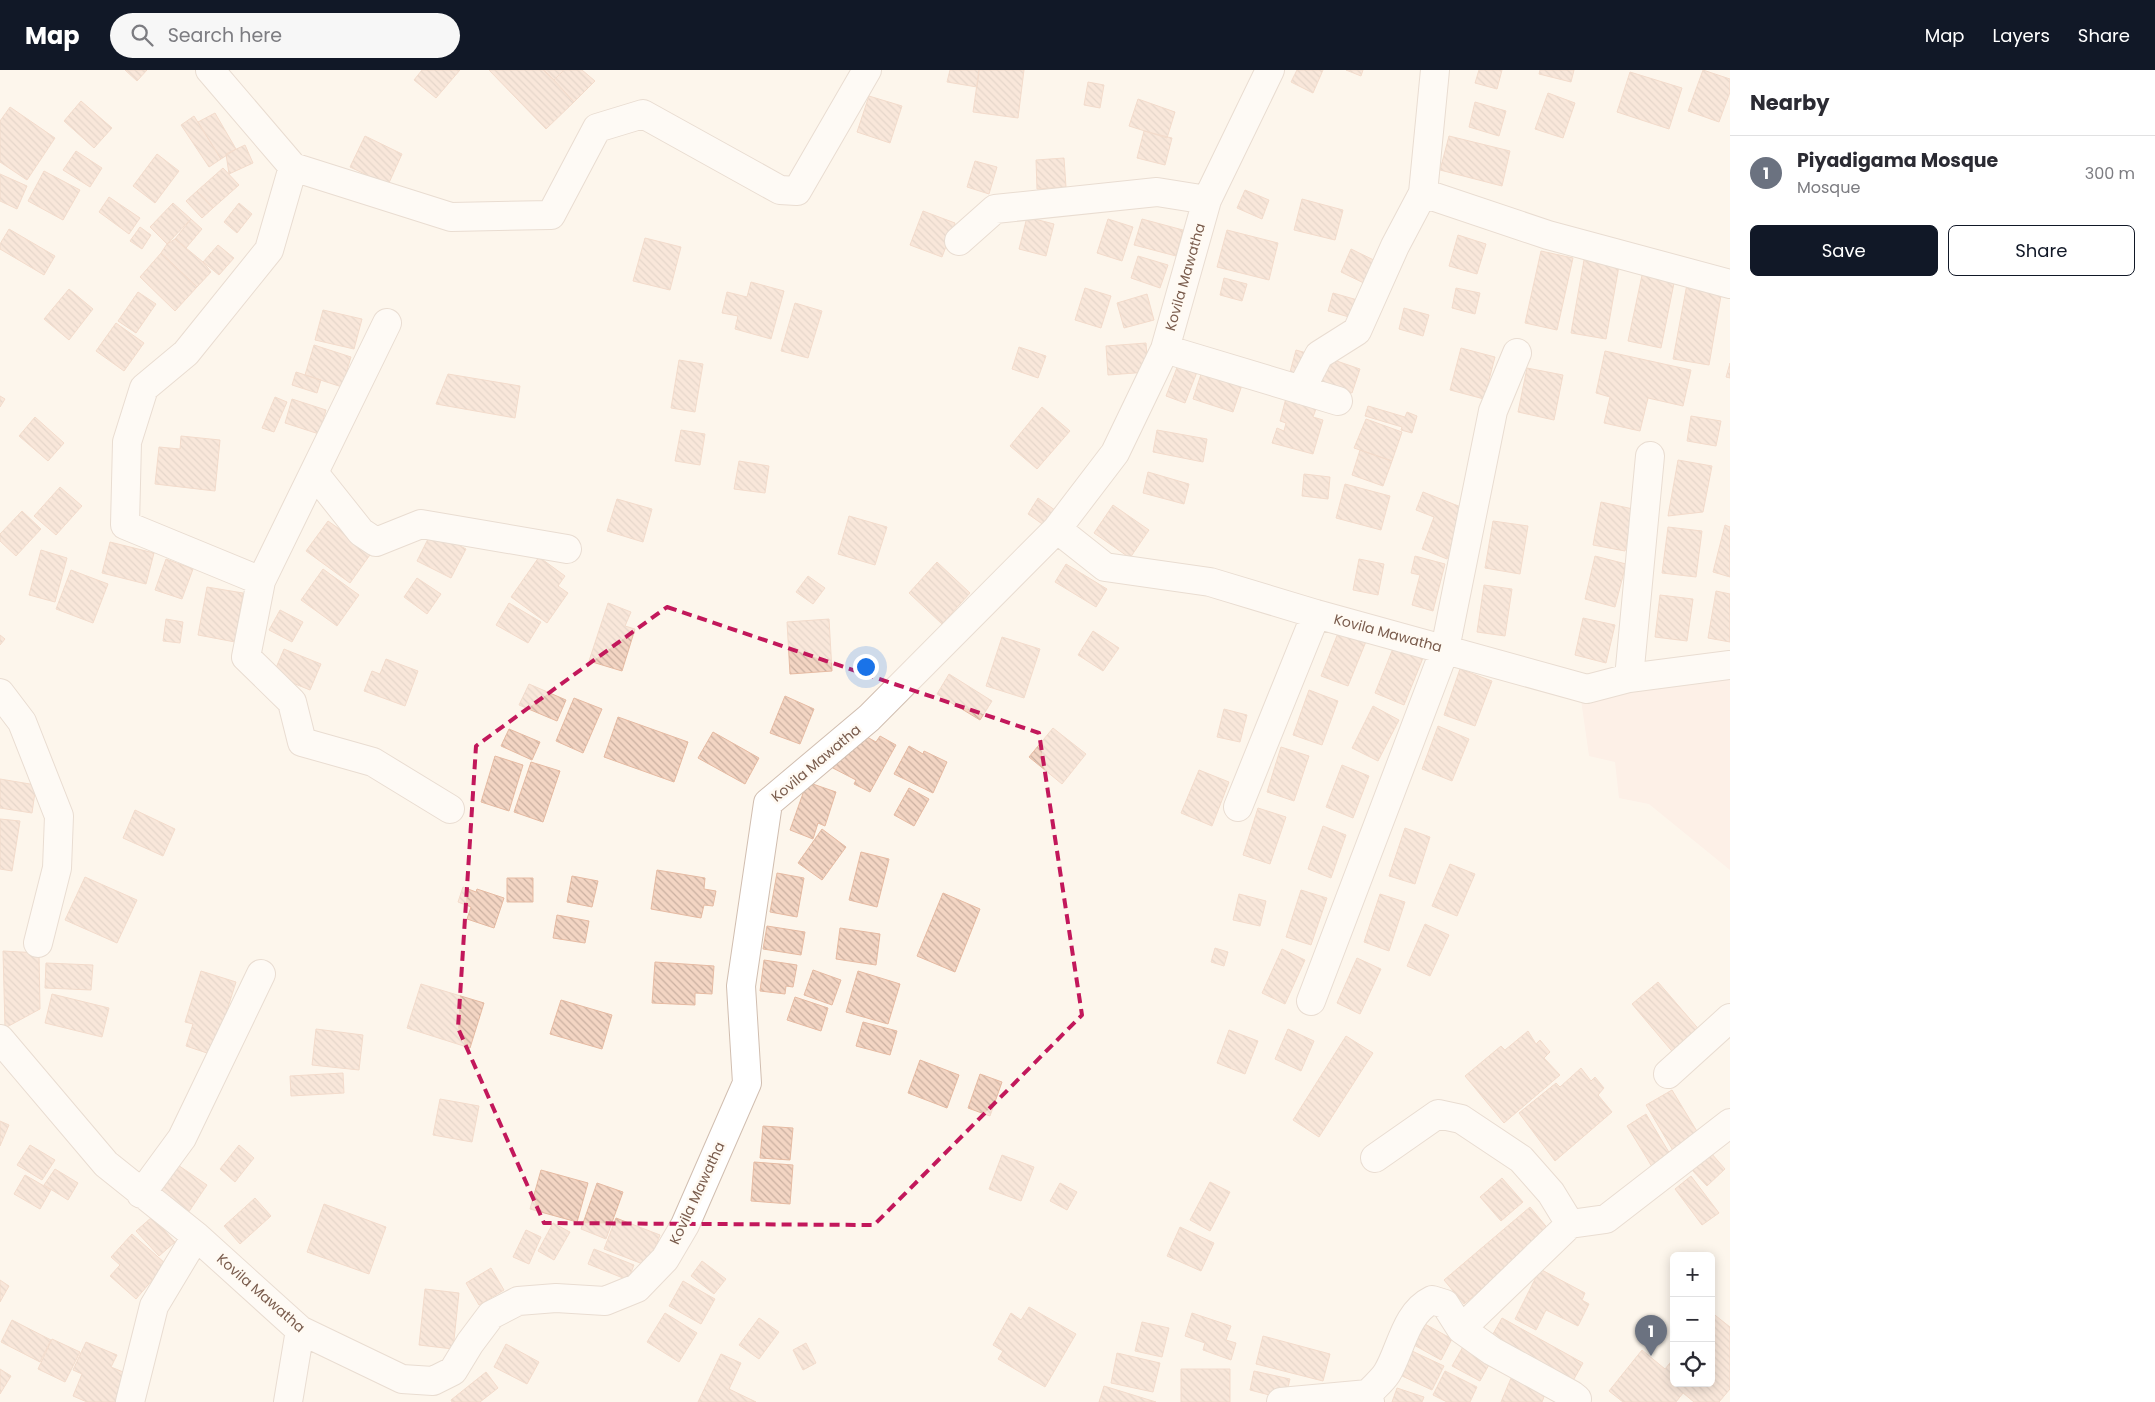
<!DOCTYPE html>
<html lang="en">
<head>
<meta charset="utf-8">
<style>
  :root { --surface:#fff; --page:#f7f7f7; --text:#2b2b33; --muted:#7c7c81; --line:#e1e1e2; --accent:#111827 }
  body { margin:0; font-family:Poppins,sans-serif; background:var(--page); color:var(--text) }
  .controls { position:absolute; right:15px; bottom:15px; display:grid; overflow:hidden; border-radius:8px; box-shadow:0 2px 12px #0003 }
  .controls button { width:45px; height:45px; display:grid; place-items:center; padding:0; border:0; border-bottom:1px solid var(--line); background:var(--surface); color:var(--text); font:25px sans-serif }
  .you { position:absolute; left:865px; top:596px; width:18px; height:18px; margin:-12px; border:4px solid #fff; border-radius:50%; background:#1a73e8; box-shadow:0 0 0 8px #1a73e833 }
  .badge { display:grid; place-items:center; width:32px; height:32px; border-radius:50%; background:var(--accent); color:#fff; font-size:16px; font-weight:700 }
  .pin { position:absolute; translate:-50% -41px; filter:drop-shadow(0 1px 2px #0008) }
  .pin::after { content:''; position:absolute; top:26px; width:18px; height:15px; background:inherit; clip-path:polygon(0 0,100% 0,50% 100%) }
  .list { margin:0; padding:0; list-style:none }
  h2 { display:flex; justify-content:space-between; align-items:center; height:65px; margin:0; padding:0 20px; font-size:21px }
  h2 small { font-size:16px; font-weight:400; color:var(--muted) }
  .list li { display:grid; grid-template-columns:32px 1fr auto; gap:15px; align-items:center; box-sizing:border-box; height:75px; padding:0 20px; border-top:1px solid var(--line) }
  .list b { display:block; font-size:19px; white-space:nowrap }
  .list p { margin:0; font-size:16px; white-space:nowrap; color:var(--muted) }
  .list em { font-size:16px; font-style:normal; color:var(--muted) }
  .actions { display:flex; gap:10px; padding:15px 20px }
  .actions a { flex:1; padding:11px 0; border:1px solid var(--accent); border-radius:8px; text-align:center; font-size:18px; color:var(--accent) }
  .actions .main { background:var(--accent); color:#fff }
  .icon { flex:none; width:28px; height:28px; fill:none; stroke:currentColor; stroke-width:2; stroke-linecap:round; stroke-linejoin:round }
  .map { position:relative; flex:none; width:1730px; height:1332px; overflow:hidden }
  header { display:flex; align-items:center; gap:30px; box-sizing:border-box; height:70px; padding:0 25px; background:var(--accent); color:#fff }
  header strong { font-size:24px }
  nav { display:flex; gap:28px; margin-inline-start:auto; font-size:18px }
  .search { width:350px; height:45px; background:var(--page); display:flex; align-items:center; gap:12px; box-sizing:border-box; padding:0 18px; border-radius:28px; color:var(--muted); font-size:19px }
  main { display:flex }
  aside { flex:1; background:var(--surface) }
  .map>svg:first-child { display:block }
  .commercial { fill:#fde8e0 }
  .building { fill:url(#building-back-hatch); stroke:#e6bba3 }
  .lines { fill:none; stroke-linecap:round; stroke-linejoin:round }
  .minor-casing { stroke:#d1beb0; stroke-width:30 }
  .minor { stroke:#fff; stroke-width:28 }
  .marked { fill:none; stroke:#c2185b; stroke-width:4; stroke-dasharray:10 6; stroke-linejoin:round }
  .labels { text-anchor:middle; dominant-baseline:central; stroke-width:5; stroke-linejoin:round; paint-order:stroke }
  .street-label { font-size:14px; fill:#7a5c4d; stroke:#fffaf3 }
</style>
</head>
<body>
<header>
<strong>Map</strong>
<div class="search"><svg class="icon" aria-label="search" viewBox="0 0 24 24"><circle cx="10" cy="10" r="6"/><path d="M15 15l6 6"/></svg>Search here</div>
<nav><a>Map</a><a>Layers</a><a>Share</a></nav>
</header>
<main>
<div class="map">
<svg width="1730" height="1332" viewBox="0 0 1730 1332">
  <defs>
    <pattern id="building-back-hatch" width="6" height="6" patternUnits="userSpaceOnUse" patternTransform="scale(1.25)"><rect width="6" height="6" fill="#f3d5c3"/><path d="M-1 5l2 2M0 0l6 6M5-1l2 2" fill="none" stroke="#cab0a1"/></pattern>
  </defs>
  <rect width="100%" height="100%" fill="#fdf6ec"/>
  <!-- commercial -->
  <path class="commercial" d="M1730 600V800L1649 734 1619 728 1615 692 1589 686 1580 623Z"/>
  <!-- building -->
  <path class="building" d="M125 0H147L137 11Z
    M422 0H460L436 28 414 10Z
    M489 0H543L574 32 546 59Z
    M544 0H564L554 10Z
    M564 0H582L595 11 574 32 554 10Z
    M950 0H979L977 17 947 12Z
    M979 0H1024L1018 48 973 42Z
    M1297 0H1323L1313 23 1291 12Z
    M1346 0H1363L1361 6Z
    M1479 0H1502L1497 19 1475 13Z
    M1540 0H1574L1571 12 1539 4Z
    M1703 0 1730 9V22L1719 52 1688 41Z
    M1630 2 1682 18 1669 59 1617 42Z
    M1088 12 1104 15 1100 38 1084 35Z
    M1548 23 1575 33 1563 68 1535 59Z
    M869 26 902 36 890 73 857 62Z
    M1138 29 1175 42 1167 68 1129 56Z
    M81 31 112 58 94 78 64 51Z
    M1475 32 1506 41 1499 66 1469 57Z
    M10 37 55 68 27 110 0 92V51Z
    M215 43 236 79 221 89 198 52Z
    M194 46 221 89 209 97 181 55Z
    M1144 61 1172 68 1165 95 1137 88Z
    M365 66 402 84 388 115 350 97Z
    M1449 66 1510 81 1502 116 1440 100Z
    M245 75 253 93 229 104 226 84Z
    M76 81 102 98 90 117 63 100Z
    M157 84 179 101 155 133 133 116Z
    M1064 88 1066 117 1037 119 1036 90Z
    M975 91 997 97 989 124 967 117Z
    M223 98 239 115 213 138 197 121Z
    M44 101 80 120 63 150 28 131Z
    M0 104 27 116 17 139 0 131Z
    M1245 120 1269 130 1262 149 1237 138Z
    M197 121 213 138 202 148 186 131Z
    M109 127 140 148 129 164 99 142Z
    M1302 129 1343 140 1335 170 1294 160Z
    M173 133 191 149 167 174 150 157Z
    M239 133 252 144 237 163 224 152Z
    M923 141 955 153 942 187 910 175Z
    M1027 147 1054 154 1046 186 1019 179Z
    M191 149 202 159 186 178 175 169Z
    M1108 149 1133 157 1122 191 1097 183Z
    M1142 149 1183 160 1176 186 1134 175Z
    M140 157 151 165 142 179 130 171Z
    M9 159 55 186 44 205 0 179V174Z
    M1227 160 1278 173 1269 210 1217 197Z
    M1458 165 1486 174 1477 204 1449 196Z
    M645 168 681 177 670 220 633 211Z
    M175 169 203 192 211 202 197 217 161 183 167 174Z
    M218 175 234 188 219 205 203 192Z
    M1351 179 1380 193 1370 216 1341 202Z
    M1541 181 1573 188 1557 260 1525 253Z
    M161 183 197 217 175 241 140 207Z
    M1138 186 1168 195 1160 218 1131 208Z
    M1584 190 1619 196 1606 269 1571 263Z
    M1644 196 1676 203 1661 278 1628 271Z
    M1224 208 1247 214 1242 231 1220 225Z
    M751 212 784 221 771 269 735 259 738 246 722 243 727 222 747 227Z
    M1687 214 1722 220 1709 295 1673 289Z
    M1085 218 1111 226 1101 258 1075 250Z
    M1456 218 1480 223 1475 244 1452 238Z
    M69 219 93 239 69 270 44 249Z
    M138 222 156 234 136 263 118 251Z
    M1333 223 1361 231 1356 249 1328 241Z
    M1147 224 1154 250 1124 258 1117 233Z
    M795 233 822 241 808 288 781 281Z
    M1404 238 1429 245 1423 266 1399 259Z
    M323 240 362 249 354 279 315 270Z
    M116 253 144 273 124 301 96 281Z
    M1146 273 1148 302 1108 305 1106 276Z
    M314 275 351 287 342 317 305 305Z
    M1019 277 1046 286 1038 308 1012 299Z
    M1461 278 1495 287 1484 329 1450 320Z
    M1296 280 1310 284 1305 306 1290 302Z
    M1605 281 1691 300 1683 336 1648 328 1640 361 1604 353 1610 327 1596 323Z
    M1325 287 1360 299 1352 323 1317 311Z
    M679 290 703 294 695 342 671 338Z
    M1730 293V308L1726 307Z
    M1178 295 1197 302 1185 333 1166 326Z
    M1204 295 1244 309 1233 342 1193 329Z
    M1527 298 1563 305 1554 350 1518 342Z
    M296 302 321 310 317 323 292 315Z
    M448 304 520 316 515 348 436 334Z
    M0 326 5 329 0 337Z
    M275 327 287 332 274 362 262 358Z
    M1286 328 1317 336 1313 347 1323 350 1313 384 1272 373 1277 358 1284 361 1286 353 1280 351Z
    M292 329 326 340 319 364 285 353Z
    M1368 336 1405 347 1407 342 1417 346 1412 363 1401 360 1402 357 1365 346Z
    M1042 337 1070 361 1037 399 1010 376Z
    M1691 346 1721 351 1716 376 1687 371Z
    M35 347 64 373 48 391 19 366Z
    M1366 349 1402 362 1392 391 1354 378Z
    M681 360 705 364 700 395 675 391Z
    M1157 360 1207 369 1203 392 1153 382Z
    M181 366 220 370 215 421 155 414 159 377 180 379Z
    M1360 380 1392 391 1383 416 1352 405Z
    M1678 390 1712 396 1703 442 1668 446Z
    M739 391 769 396 765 423 734 419Z
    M1148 402 1189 414 1184 434 1143 423Z
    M1304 404 1330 407 1328 429 1302 426Z
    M1345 414 1390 426 1381 460 1336 448Z
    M60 417 82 436 56 465 34 446Z
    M1423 422 1466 439 1447 489 1422 479 1434 447 1416 440Z
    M1038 428 1059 443 1048 458 1028 444Z
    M617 429 652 439 643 472 607 461Z
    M1601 432 1633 439 1625 481 1593 475Z
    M1113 435 1149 460 1130 488 1094 463Z
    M22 441 41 459 16 486 0 471V464Z
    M849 446 887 457 875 495 838 484Z
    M328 451 372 482 350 513 306 481Z
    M1493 451 1528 456 1520 504 1485 498Z
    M1725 455 1730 457V507L1713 502Z
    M1668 457 1702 461 1696 507 1662 503Z
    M432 461 466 479 451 508 417 491Z
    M110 472 154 483 146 514 102 503Z
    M41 480 67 488 55 532 29 525Z
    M1415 486 1445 494 1433 541 1412 535 1420 505 1411 503Z
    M1595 486 1626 494 1615 537 1585 529Z
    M539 487 565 506 558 516 568 523 547 553 511 527Z
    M166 489 193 499 182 529 155 520Z
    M1359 489 1384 494 1378 525 1353 520Z
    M937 492 970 523 942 554 909 523Z
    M1066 494 1107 519 1096 537 1055 512Z
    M323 499 359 525 337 556 301 530Z
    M71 500 108 514 93 553 56 539Z
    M808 506 825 518 813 534 796 522Z
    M417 508 441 524 427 544 404 527Z
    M1484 515 1512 519 1505 566 1477 562Z
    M207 517 243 523 235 572 198 565Z
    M1716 521 1730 524V572L1708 568Z
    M1660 525 1693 529 1687 571 1655 567Z
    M509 533 541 552 528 573 496 555Z
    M608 533 631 542 625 556 635 559 622 601 589 591Z
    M280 540 303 552 292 572 269 560Z
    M1583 548 1615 555 1606 593 1575 585Z
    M166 549 183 552 180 573 163 571Z
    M829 549 832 601 790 604 787 552Z
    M1340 558 1367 569 1348 616 1321 606Z
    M1093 561 1119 578 1103 601 1078 585Z
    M0 565 5 569 0 575Z
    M1002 567 1040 579 1024 628 986 616Z
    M1396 571 1425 583 1404 635 1375 623Z
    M284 579 321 594 310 620 273 605Z
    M386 589 418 601 405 636 364 621 372 601 380 604Z
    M1460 599 1492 611 1475 656 1444 645Z
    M949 604 992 631 980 650 937 624Z
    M529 614 566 630 557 651 519 635Z
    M1309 620 1338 631 1322 675 1293 665Z
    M785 626 814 639 800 674 770 663Z
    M574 628 602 639 583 683 556 671Z
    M1373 636 1399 650 1378 691 1352 678Z
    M1224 639 1247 645 1240 672 1217 667Z
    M618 647 688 672 674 712 604 687Z
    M1438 656 1469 669 1452 711 1422 699Z
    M1053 658 1086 684 1062 714 1029 687Z
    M509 659 540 672 532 690 501 676Z
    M713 662 759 688 745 714 698 688Z
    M860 663 876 672 880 666 896 675 870 722 854 714 856 710 829 696Z
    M909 676 923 684 924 681 947 692 933 723 894 704Z
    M1281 677 1309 686 1294 731 1267 722Z
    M495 686 523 695 509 741 481 732Z
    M531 692 560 701 543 752 514 742Z
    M1342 695 1369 706 1353 748 1326 737Z
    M1199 700 1229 712 1212 756 1181 743Z
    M0 709 36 715 32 743 0 738Z
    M807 712 836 722 825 756 818 753 813 769 790 760Z
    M909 718 929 729 914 756 894 745Z
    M1258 738 1286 747 1270 794 1243 785Z
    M135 740 175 759 163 786 123 768Z
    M0 749 20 751 12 801 0 799Z
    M1323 756 1346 765 1331 808 1308 799Z
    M1405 758 1430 767 1415 814 1389 806Z
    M822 759 846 777 822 810 798 793Z
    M861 782 889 789 877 837 849 830Z
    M1450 794 1475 804 1457 846 1432 836Z
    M657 800 705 808 704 819 716 821 713 836 704 835 701 848 651 839Z
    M777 803 804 808 797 847 770 842Z
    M572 806 598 811 592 837 567 832Z
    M85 807 137 830 117 873 65 850Z
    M507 808H533V832H507Z
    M463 817 476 822 477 819 504 828 494 858 467 849 471 837 458 832Z
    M1301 820 1327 828 1311 875 1286 867Z
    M943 823 980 839 955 902 917 886Z
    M1239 824 1266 831 1260 856 1233 850Z
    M1380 824 1405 832 1389 881 1364 872Z
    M557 845 589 851 585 873 553 868Z
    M1425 854 1449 865 1430 906 1407 896Z
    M767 856 805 862 801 885 763 879Z
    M840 858 880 864 876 895 836 889Z
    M1215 878 1228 882 1224 896 1211 892Z
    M1282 879 1305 890 1285 934 1262 923Z
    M3 881 39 883 40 939 5 958Z
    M1357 888 1381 899 1360 944 1337 933Z
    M764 890 797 895 793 917 786 916 785 924 760 921Z
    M655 892 714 896 712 924 695 923V935L652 933Z
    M46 893 93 895 91 920 45 918Z
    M813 900 841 910 832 935 804 925Z
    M201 901 236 912 213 985 186 976 193 954 185 952Z
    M858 901 900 914 888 954 846 942Z
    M1658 912 1702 963 1676 986 1632 934Z
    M421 914 484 933 470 978 407 958Z
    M52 924 109 938 102 967 45 953Z
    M795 927 828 938 821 961 787 950Z
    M561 930 612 945 602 979 550 964Z
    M863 952 897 961 890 985 856 976Z
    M316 959 363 965 359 1000 312 995Z
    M1288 959 1314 971 1301 1001 1275 989Z
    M1229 960 1258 971 1245 1004 1217 993Z
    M1528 961 1536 974 1540 970 1550 982 1544 988 1560 1005 1504 1053 1465 1006 1501 976 1505 980Z
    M1346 966 1373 983 1319 1067 1293 1050Z
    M920 990 959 1005 947 1038 908 1023Z
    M1581 998 1591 1011 1595 1007 1604 1018 1598 1025 1612 1042 1555 1091 1519 1043 1556 1013 1560 1017Z
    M343 1003 344 1023 291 1026 290 1006Z
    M980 1004 1002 1012 990 1046 968 1038Z
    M1672 1020 1701 1068 1675 1084 1646 1035Z
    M440 1029 479 1036 472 1072 433 1065Z
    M1646 1044 1673 1089 1654 1100 1627 1056Z
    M0 1051 9 1055 0 1076Z
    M763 1056 793 1058 790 1090 760 1088Z
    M30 1075 55 1090 42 1110 17 1095Z
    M239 1075 254 1088 235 1112 220 1099Z
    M1711 1083 1725 1099 1707 1116 1692 1100Z
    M1002 1085 1034 1097 1021 1131 989 1119Z
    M754 1092 793 1095 790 1134 751 1131Z
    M175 1093 207 1115 188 1143 157 1121Z
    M55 1099 78 1113 68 1130 44 1115Z
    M541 1100 588 1113 577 1152 530 1139Z
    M25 1105 51 1120 40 1139 14 1124Z
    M1691 1106 1719 1143 1702 1155 1675 1119Z
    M1502 1108 1523 1132 1501 1151 1480 1127Z
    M1210 1112 1230 1122 1210 1161 1190 1150Z
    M597 1113 623 1122 606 1169 581 1159Z
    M1060 1113 1077 1122 1067 1140 1050 1131Z
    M255 1128 271 1146 240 1174 224 1156Z
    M324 1134 386 1157 369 1204 307 1182Z
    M1530 1137 1550 1161 1464 1234 1444 1210Z
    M152 1147 175 1172 159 1186 136 1161Z
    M616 1148 660 1165 648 1196 604 1179Z
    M553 1153 570 1162 554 1190 538 1181Z
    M1180 1157 1214 1173 1201 1201 1167 1186Z
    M526 1160 541 1167 529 1194 513 1187Z
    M132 1164 166 1194 136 1229 110 1206 120 1195 111 1187Z
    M594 1179 634 1195 628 1210 588 1194Z
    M702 1191 726 1209 714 1224 691 1206Z
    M491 1198 504 1220 479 1235 466 1213Z
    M1540 1199 1585 1223 1582 1230 1589 1234 1578 1256 1546 1240 1536 1260 1515 1249Z
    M0 1210 9 1216 0 1232Z
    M683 1211 715 1229 701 1254 669 1236Z
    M425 1219 459 1223 453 1279 419 1275Z
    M1029 1237 1076 1264 1045 1317 998 1289 1003 1281 993 1275 1011 1243 1021 1250Z
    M1711 1242 1730 1257V1319L1719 1332H1694L1683 1323 1676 1332H1623L1609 1321 1642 1280 1665 1299 1674 1288V1313H1711Z
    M665 1243 697 1263 679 1292 647 1272Z
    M1192 1243 1231 1256 1226 1270 1236 1273 1231 1290 1203 1280 1205 1273 1185 1266Z
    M759 1248 779 1262 759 1289 739 1275Z
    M1502 1248 1583 1293 1570 1316 1489 1271Z
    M12 1250 51 1270 40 1292 1 1272Z
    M1142 1252 1169 1258 1162 1287 1135 1281Z
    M1425 1254 1452 1269 1441 1290 1414 1275Z
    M1263 1266 1330 1284 1323 1311 1256 1294Z
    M52 1269 80 1282 65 1312 38 1299Z
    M86 1272 117 1285 111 1297 128 1304 116 1332H87L73 1326 82 1304 73 1300Z
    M806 1273 816 1293 803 1300 793 1280Z
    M506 1274 539 1292 527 1314 494 1297Z
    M1464 1275 1491 1291 1480 1311 1452 1296Z
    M1412 1281 1444 1296 1432 1320 1400 1305Z
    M1117 1283 1160 1293 1153 1322 1111 1313Z
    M721 1284 741 1293 729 1319 756 1332H698Z
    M0 1299 11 1306 0 1324Z
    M1181 1299H1230V1332H1181Z
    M1254 1301 1290 1309 1285 1329 1250 1320Z
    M1445 1301 1477 1317 1470 1332H1447L1433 1325Z
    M1514 1301 1548 1316 1542 1332H1501Z
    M486 1302 498 1318 480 1332H452L451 1330Z
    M1104 1316 1156 1332H1099Z
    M1397 1318 1424 1327 1422 1332H1392Z"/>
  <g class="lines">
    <!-- minor casing -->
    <g class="minor-casing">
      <path id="minor" d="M210 0 293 97 451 147 551 145 597 58 643 44 780 120 797 121 867 0
        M293 97 269 180 186 283 144 318 127 372 125 455 261 511 246 587 292 632 302 672 373 692 450 739
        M1423 123 1548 165 1730 214
        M959 171 995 139 1157 122 1207 130
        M1165 279 1338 331
        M1301 320 1319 285 1357 261 1395 176 1423 123 1435 0
        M314 403 361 462 376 472 421 454 567 479
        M1057 459 1105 497 1210 512 1316 544 1587 619 1629 608 1730 595
        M261 511 387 253
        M1629 608 1650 386
        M0 623 22 652 59 746 57 798 38 873
        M1238 737 1316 544
        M1311 931 1445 579 1493 341 1517 283
        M0 969 106 1094 196 1166 300 1260 402 1309 433 1311 453 1301 470 1273 491 1245 518 1231 556 1228 605 1231 637 1218 665 1189 685 1155 747 1013 741 916 768 733 869 648 1057 459 1115 383 1165 279 1207 130 1270 0
        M1668 1004 1730 948
        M1375 1088 1438 1044 1461 1049 1521 1089 1551 1123 1570 1154
        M141 1124 182 1068 261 904
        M1461 1259 1492 1281 1572 1325 1577 1329 1576 1332
        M1368 1324C1374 1317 1382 1311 1387 1303 1401 1280 1405 1243 1432 1230L1445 1234 1461 1259 1570 1154 1606 1149 1730 1053
        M130 1332 154 1236 196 1166
        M288 1332 300 1260
        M1281 1332 1368 1324 1370 1332"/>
    </g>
    <!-- minor -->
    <use href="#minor" class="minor"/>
  </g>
  <!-- marked area -->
  <path d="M0 0H1730V1332H0ZM667 537 1039 663 1082 945 874 1155 544 1153 458 958 476 676Z" fill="#fdf6ec" fill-opacity=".55" fill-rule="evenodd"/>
  <path class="marked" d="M667 537 1039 663 1082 945 874 1155 544 1153 458 958 476 676Z"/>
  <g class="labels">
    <!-- street labels -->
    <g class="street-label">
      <text transform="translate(1185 207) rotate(-74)">Kovila Mawatha</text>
      <text transform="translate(1388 563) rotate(15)">Kovila Mawatha</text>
      <text transform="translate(816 693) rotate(-40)">Kovila Mawatha</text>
      <text transform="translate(697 1123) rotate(-65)">Kovila Mawatha</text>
      <text transform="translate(261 1223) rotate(41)">Kovila Mawatha</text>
    </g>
  </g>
</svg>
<div class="controls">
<button>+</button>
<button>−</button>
<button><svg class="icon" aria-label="locate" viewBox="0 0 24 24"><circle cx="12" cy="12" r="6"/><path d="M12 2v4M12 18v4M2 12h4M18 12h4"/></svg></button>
</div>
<div class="you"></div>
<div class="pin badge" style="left:1651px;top:1286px;background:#6b7280">1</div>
</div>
<aside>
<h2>Nearby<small></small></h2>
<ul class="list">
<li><span class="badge" style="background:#6b7280">1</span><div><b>Piyadigama Mosque</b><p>Mosque</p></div><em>300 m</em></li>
</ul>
<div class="actions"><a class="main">Save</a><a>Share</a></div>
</aside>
</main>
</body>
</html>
